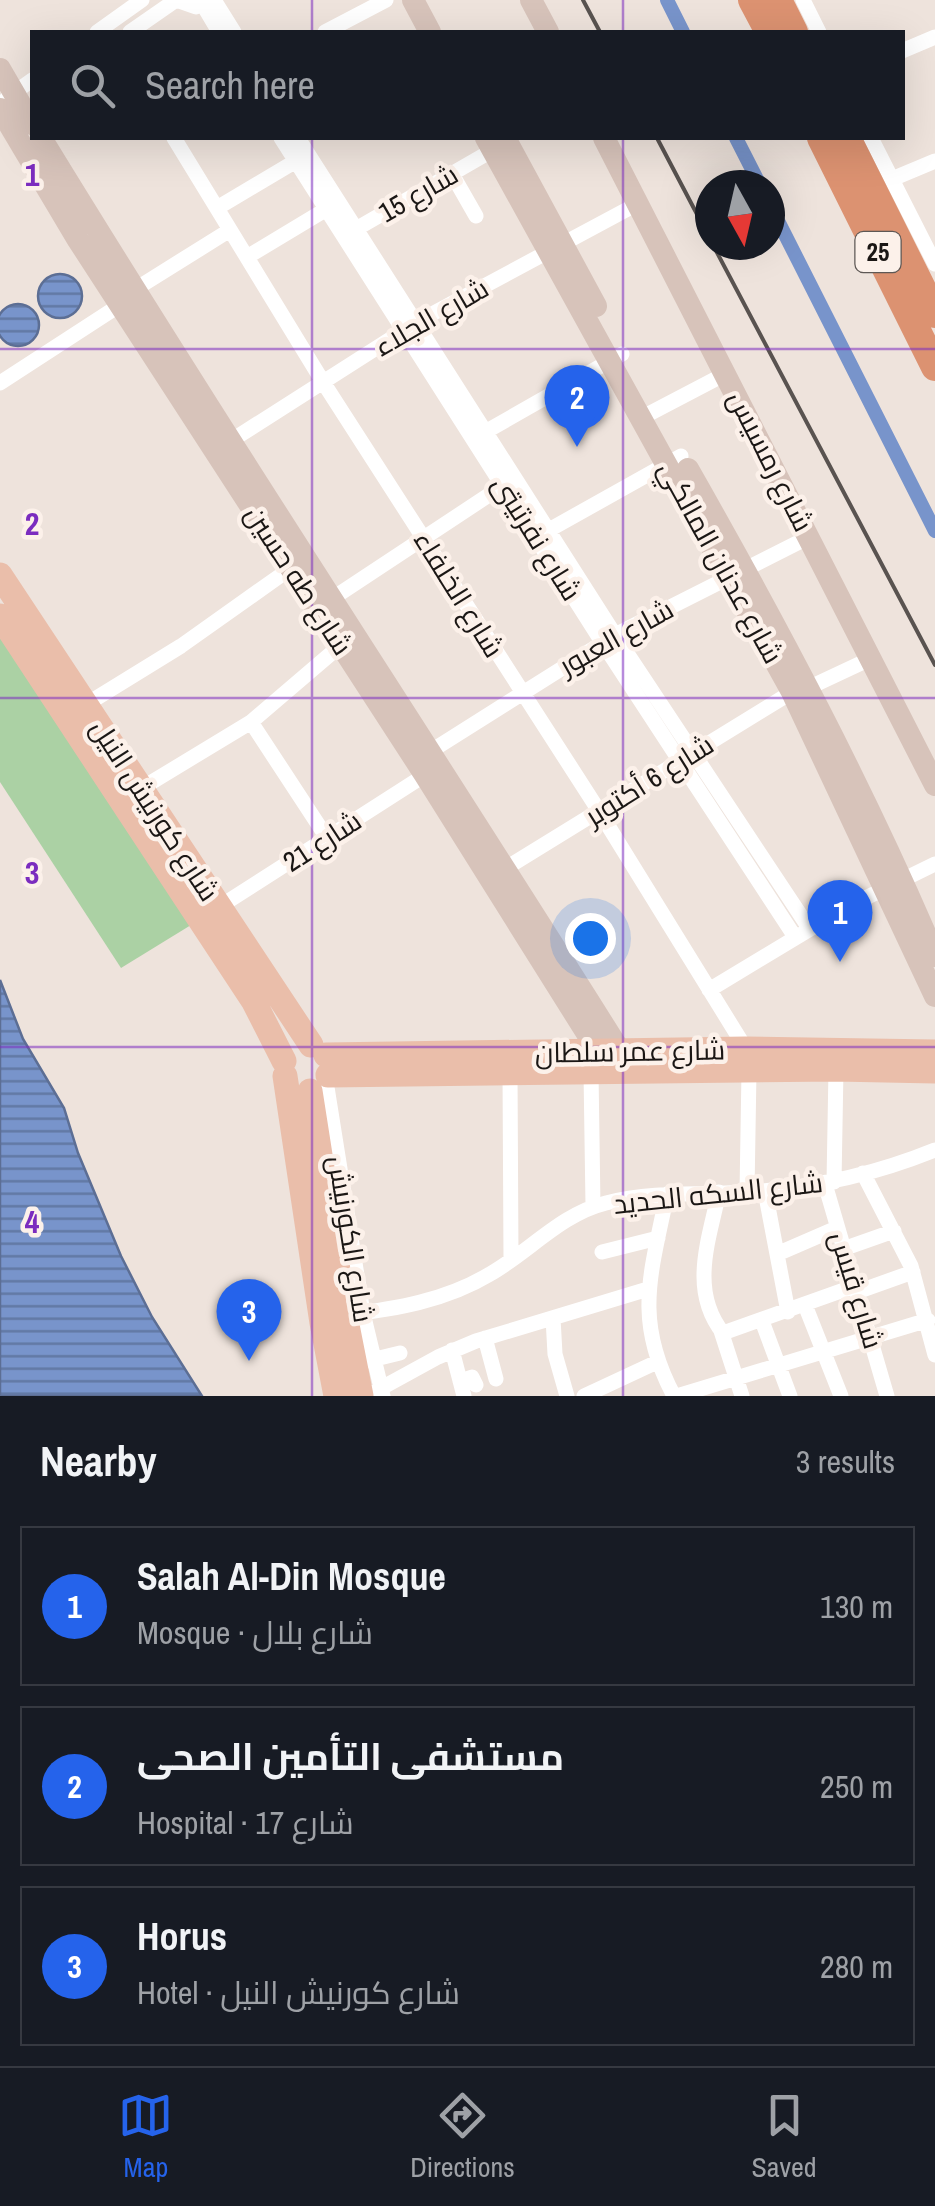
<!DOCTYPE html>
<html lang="en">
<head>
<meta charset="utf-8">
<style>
  :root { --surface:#171b24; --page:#242831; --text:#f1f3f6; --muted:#9ea1a6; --line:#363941; --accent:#2563eb }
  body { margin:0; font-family:"Archivo Narrow",Cairo,sans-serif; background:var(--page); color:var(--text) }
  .compass { position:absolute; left:695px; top:170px; width:90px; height:90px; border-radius:50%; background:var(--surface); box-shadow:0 10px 40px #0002; rotate:172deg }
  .you { position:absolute; left:590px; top:938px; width:35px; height:35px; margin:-25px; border:8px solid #fff; border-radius:50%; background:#1a73e8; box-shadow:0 0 0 15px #1a73e833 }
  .badge { display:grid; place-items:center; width:65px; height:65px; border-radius:50%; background:var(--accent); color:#fff; font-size:32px; font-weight:700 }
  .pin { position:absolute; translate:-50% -82px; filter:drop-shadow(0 2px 5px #0008) }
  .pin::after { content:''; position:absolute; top:52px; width:35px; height:30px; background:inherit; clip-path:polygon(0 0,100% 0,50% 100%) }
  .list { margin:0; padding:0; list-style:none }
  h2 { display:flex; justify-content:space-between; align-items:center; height:130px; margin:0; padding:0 40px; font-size:42px }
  h2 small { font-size:32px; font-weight:400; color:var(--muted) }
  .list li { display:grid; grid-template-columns:65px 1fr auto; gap:30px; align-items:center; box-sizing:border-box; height:160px; margin:0 20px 20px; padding:0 20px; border:2px solid var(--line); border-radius:0px }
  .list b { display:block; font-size:38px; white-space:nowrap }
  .list p { margin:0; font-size:32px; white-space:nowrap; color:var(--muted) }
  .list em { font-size:32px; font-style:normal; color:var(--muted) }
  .icon { flex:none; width:55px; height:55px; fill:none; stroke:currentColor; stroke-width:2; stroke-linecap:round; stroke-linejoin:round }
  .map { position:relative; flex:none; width:935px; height:1396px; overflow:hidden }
  .search { position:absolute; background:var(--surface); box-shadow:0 10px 40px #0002; left:30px; right:30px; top:30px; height:110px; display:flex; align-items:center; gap:25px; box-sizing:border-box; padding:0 35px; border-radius:0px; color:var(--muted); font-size:38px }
  .sheet { height:670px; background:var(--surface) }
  nav { display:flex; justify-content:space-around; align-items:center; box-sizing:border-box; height:140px; border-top:2px solid var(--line); background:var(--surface); font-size:28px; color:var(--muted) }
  nav a { display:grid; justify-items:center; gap:5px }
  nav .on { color:var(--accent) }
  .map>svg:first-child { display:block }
  .green { fill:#abd1a4 }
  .water { fill:url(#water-rules); stroke:#5c6e94; stroke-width:2.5 }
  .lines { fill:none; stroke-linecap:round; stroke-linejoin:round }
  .canal { stroke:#7894cb; stroke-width:14 }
  .street { stroke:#fff; stroke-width:15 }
  .secondary { stroke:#d7c3ba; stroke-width:22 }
  .primary { stroke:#eabeaa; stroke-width:25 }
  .highway { stroke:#dc9271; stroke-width:28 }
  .rail { stroke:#595350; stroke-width:4 }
  .grid { fill:none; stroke:#7b2cbf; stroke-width:2.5; stroke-opacity:0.55 }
  .labels { text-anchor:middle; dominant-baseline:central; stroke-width:9; stroke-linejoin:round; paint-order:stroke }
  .shield { fill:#fcf1ea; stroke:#5e5855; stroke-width:2.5 }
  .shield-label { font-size:25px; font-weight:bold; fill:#1b1715 }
  .street-label { font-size:28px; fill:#1b1715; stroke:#fcf1ea }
  .grid-label { font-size:32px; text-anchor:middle; font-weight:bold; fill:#7b2cbf; stroke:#fcf1ea; stroke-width:9; stroke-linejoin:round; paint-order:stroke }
</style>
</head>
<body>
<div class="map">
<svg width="935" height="1396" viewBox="0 0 935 1396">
  <defs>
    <pattern id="water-rules" width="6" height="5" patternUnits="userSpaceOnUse" patternTransform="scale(2.5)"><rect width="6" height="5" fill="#7894cb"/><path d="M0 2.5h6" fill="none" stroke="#6278a4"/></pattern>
  </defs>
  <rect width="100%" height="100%" fill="#eee3dc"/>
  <!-- green -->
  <path class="green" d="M0 636 191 925 121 968 0 782Z"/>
  <!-- water -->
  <path class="water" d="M38 296a22 22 0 1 1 44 0a22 22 0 1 1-44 0Z
    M-3 325a21 21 0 1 1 42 0a21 21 0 1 1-42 0Z
    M0 980 23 1039 64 1108 78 1153 121 1256 152 1317 202 1396H0Z"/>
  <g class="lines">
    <!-- canal -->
    <path class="canal" d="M667 0 683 32
      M736 138 760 185
      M770 205 935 531"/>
    <!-- street -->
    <path class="street" d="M176 0 196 7 212 0
      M214 0 234 32
      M803 0 819 32
      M203 5 219 32
      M97 32 142 0
      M130 32 176 0
      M325 32 386 0
      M902 51 935 37
      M7 98 32 80
      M174 138 323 382 599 811 746 1049
      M281 138 602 642 795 937
      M298 138 615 635 809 928
      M871 138 935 264
      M452 174 476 216
      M892 179 935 161
      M217 208 296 161
      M349 233 493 150
      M247 257 325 210
      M134 290 230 230
      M0 383 120 305
      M641 418 727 373
      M478 436 622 354
      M229 442 417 322 639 203
      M540 535 681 456
      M324 604 504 485
      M808 688 872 658
      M82 707 181 646 291 568
      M251 722 327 838
      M431 751 615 635 809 537
      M142 788 251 722 341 645
      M506 868 792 692
      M219 907 425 775
      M709 990 845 908 935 864
      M510 1072 511 1259
      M591 1072 593 1206
      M326 1081 363 1313 383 1396
      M863 1173 911 1266 935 1355
      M834 1182 836 1069
      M825 1184 887 1396
      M765 1191 788 1312
      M719 1192C709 1240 689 1290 723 1333L855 1286
      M747 1192 749 1071
      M667 1194C651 1274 633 1319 674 1396
      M843 1249 894 1231
      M602 1252 658 1238
      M777 1254 837 1228
      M857 1292 913 1272
      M805 1305 841 1396
      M345 1315C395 1309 445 1301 490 1274 529 1252 561 1214 606 1203 653 1191 702 1195 750 1192 813 1188 876 1174 935 1150
      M553 1318 555 1354 567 1396
      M762 1321 790 1396
      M721 1331 742 1396
      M485 1338 496 1379
      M452 1350 464 1396
      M363 1362 400 1353
      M460 1381 472 1377 476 1385
      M374 1392 438 1357 476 1341 648 1289
      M584 1396 657 1362
      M677 1396 928 1320"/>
    <!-- secondary -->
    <path class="secondary" d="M413 0 430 32
      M531 0 548 32
      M0 69 32 124
      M0 109 78 240 425 775 598 1051
      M41 138C229 445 428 745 620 1051
      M486 138 792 692 935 996
      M505 138 596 306
      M604 138 935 785
      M688 469C778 627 864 789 935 956"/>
    <!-- primary -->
    <path class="primary" d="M0 575 311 1045
      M0 616 254 1002 284 1061
      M326 1055 746 1049 935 1052
      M328 1075 836 1069 935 1071
      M285 1076 322 1323 336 1396
      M310 1091 345 1315 361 1396"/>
    <!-- highway -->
    <path class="highway" d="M752 0 769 32
      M778 0 794 32
      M821 138 935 367
      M847 138 935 314"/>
    <!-- rail -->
    <path class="rail" d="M583 0 600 32
      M657 138 710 239
      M713 245 935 665"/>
  </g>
  <!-- grid -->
  <path class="grid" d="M312 0V32M623 0V32M312 138V1396M623 138V1396M0 349H935M0 698H935M0 1047H935"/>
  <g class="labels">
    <!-- shield labels -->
    <rect class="shield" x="855.5" y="232" width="45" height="40" rx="8"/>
    <g class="shield-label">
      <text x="878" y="252">25</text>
    </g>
    <!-- street labels -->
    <g class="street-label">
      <text transform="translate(418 193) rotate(-30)">شارع 15</text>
      <text transform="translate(431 317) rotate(-30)">شارع الجلاء</text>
      <text transform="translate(771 461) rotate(63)">شارع رمسيس</text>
      <text transform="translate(537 538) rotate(58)">شارع نفرتيتى</text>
      <text transform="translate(721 562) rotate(61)">شارع عدنان المالكي</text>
      <text transform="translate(299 580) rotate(57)">شارع طه حسين</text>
      <text transform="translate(459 594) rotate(58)">شارع الخلفاء</text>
      <text transform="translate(616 637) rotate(-29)">شارع العبور</text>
      <text transform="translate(649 780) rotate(-32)">شارع 6 أكتوبر</text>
      <text transform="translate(155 810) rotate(57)">شارع كورنيش النيل</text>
      <text transform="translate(322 841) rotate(-33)">شارع 21</text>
      <text transform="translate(630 1051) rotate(-1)">شارع عمر سلطان</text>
      <text transform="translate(718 1193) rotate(-6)">شارع السكه الحديد</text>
      <text transform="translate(351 1239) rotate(81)">شارع الكورنيش</text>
      <text transform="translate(857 1290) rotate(73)">شارع قيس</text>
    </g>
  </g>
  <g class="grid-label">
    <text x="32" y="186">1</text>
    <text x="32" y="535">2</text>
    <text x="32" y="884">3</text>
    <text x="32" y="1233">4</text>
  </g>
</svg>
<svg class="compass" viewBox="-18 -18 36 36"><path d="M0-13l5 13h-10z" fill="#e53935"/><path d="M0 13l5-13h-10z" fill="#9ea1a6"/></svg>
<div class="you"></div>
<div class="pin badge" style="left:840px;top:962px">1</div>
<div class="pin badge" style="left:577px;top:447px">2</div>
<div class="pin badge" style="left:249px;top:1361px">3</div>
<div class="search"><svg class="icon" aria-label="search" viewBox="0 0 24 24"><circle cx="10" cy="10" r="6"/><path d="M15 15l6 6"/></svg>Search here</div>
</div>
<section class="sheet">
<h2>Nearby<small>3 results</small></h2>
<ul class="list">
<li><span class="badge">1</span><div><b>Salah Al-Din Mosque</b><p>Mosque · شارع بلال</p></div><em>130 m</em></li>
<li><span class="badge">2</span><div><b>مستشفى التأمين الصحى</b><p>Hospital · شارع 17</p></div><em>250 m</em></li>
<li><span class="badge">3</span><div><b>Horus</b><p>Hotel · شارع كورنيش النيل</p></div><em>280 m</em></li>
</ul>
</section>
<nav>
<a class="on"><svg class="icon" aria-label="map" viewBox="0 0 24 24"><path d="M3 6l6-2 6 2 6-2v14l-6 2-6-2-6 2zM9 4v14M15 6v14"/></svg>Map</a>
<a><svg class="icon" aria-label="directions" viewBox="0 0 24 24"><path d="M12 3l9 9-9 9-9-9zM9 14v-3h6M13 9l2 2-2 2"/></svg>Directions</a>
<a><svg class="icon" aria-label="saved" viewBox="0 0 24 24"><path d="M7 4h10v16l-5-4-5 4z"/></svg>Saved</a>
</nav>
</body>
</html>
